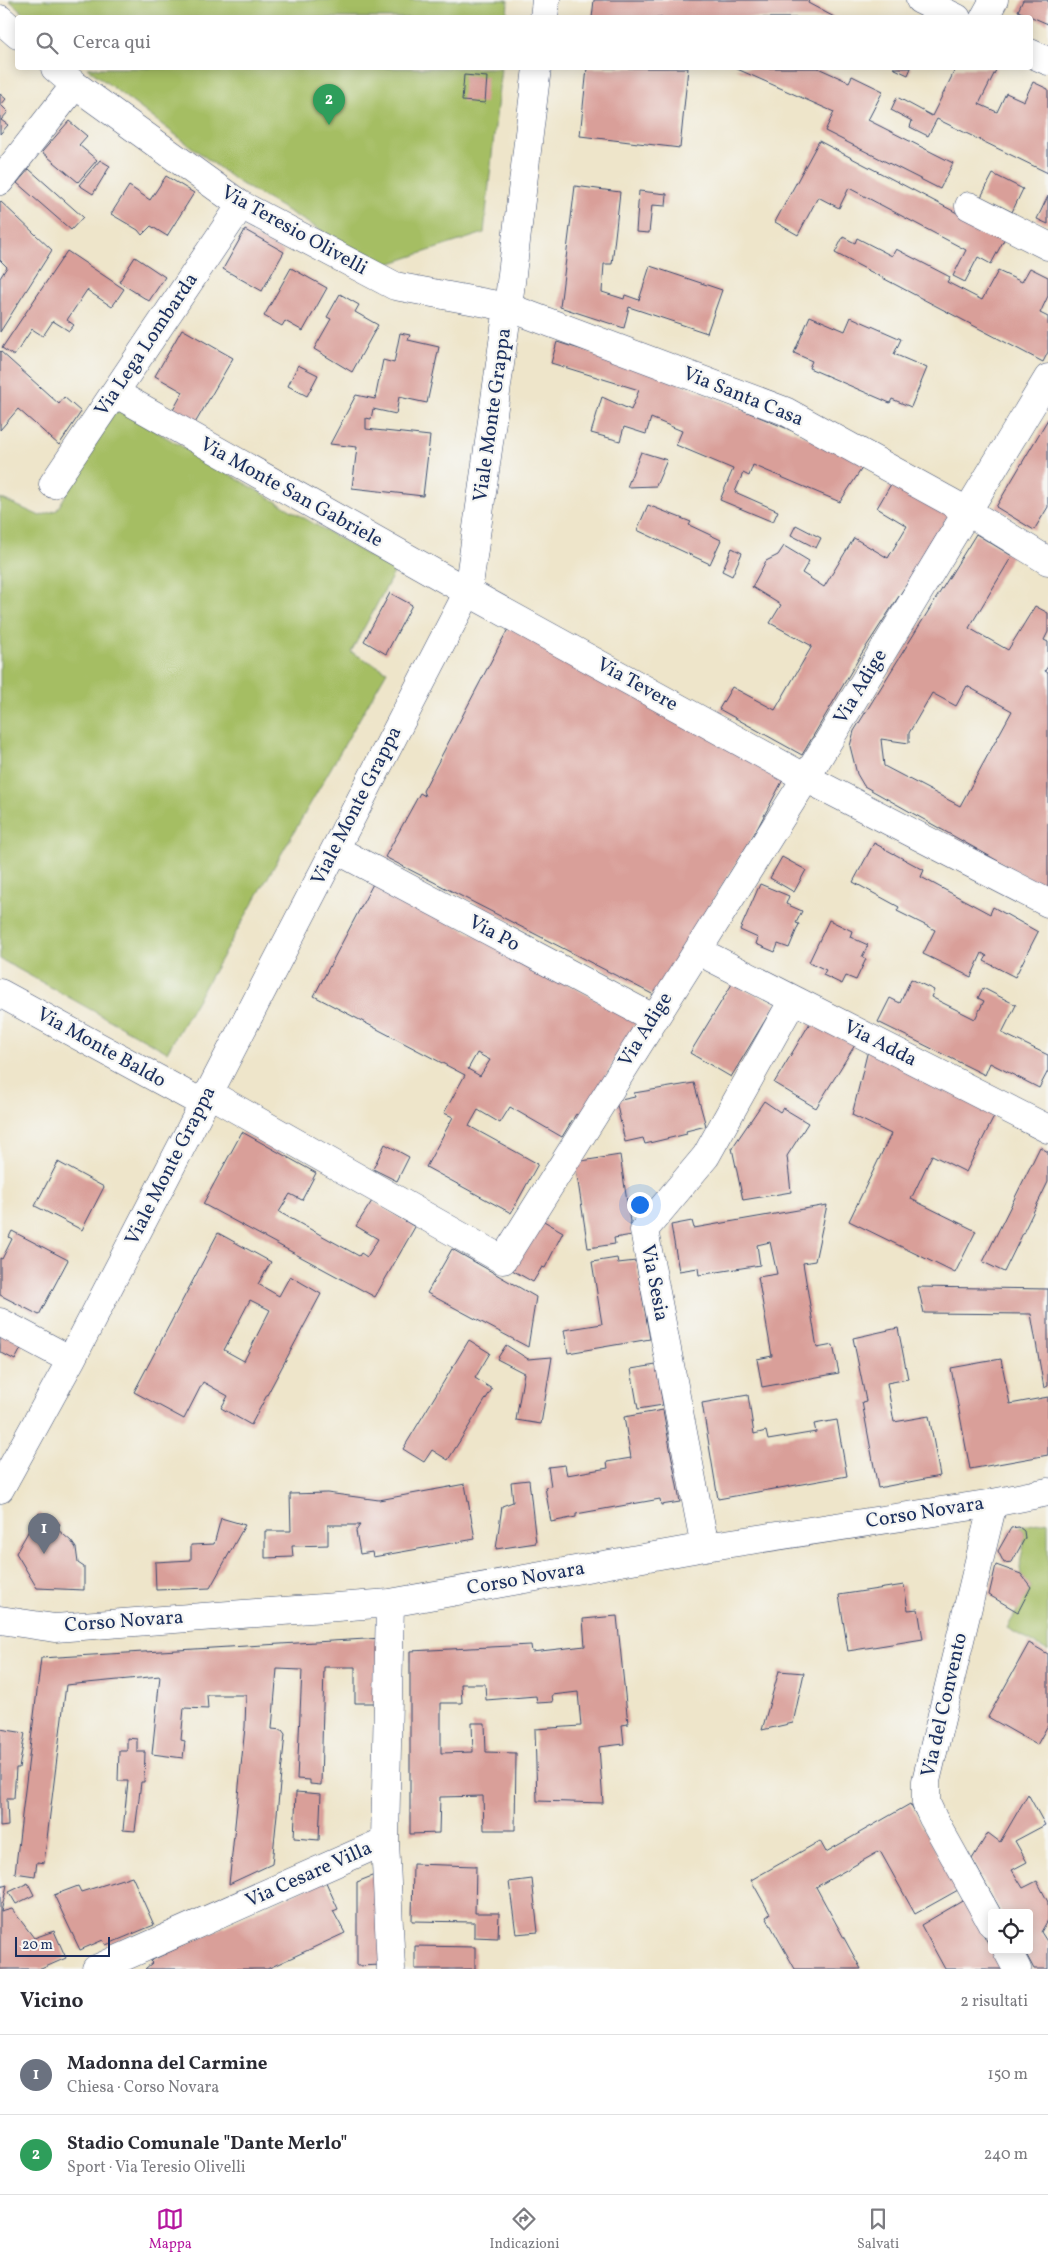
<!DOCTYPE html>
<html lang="it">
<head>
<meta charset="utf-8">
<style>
  :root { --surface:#fff; --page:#f7f7f7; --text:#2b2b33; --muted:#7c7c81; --line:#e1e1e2; --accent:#b5179e }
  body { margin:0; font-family:Vollkorn,serif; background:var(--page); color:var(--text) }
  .controls { position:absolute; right:15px; bottom:15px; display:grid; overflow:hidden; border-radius:5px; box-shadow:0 2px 12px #0003 }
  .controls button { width:45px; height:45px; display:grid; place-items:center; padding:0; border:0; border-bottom:1px solid var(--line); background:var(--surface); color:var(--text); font:25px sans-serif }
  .scale { position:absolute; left:15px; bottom:12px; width:95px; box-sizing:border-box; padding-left:5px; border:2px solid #1b2f5e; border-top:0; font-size:14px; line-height:18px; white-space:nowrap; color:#1b2f5e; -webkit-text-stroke:4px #f6f6f2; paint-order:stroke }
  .you { position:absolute; left:639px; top:1204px; width:18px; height:18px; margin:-12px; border:4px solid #fff; border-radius:50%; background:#1a73e8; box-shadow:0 0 0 8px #1a73e833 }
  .badge { display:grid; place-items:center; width:32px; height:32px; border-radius:50%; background:var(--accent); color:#fff; font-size:16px; font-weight:700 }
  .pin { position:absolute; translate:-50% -41px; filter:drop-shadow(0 1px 2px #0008) }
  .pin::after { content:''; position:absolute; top:26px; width:18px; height:15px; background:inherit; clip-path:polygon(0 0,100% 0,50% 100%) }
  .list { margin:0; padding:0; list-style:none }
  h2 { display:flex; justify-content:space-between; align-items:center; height:65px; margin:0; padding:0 20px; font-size:21px }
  h2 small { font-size:16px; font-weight:400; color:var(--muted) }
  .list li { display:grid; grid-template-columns:32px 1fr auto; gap:15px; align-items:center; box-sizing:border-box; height:80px; padding:0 20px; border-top:1px solid var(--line) }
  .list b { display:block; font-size:19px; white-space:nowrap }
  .list p { margin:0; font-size:16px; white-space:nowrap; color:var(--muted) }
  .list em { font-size:16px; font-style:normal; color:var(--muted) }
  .icon { flex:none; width:28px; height:28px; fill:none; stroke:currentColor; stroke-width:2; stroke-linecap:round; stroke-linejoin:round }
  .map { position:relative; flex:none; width:1048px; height:1969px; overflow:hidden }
  .search { position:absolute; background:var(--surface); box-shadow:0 2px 12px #0003; left:15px; right:15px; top:15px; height:55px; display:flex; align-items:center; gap:12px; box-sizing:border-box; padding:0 18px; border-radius:5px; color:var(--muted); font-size:19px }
  .sheet { height:225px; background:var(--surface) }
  nav { display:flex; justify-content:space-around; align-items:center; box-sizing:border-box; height:70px; border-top:1px solid var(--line); background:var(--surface); font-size:14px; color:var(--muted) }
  nav a { display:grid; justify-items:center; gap:2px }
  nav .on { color:var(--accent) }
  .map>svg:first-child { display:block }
  .green { fill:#a5be64; stroke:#607661 }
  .building { fill:#d99f99; fill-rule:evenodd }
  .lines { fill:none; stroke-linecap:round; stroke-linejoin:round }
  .minor-casing { stroke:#3b4a6e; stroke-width:29 }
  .minor { stroke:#fff; stroke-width:28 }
  .labels { text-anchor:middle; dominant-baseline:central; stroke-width:4.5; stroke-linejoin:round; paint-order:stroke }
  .street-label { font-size:20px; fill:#1b2f5e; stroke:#f6f6f2 }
</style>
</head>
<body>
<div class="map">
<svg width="1048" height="1969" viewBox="0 0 1048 1969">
  <rect width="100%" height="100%" fill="#f6f6f2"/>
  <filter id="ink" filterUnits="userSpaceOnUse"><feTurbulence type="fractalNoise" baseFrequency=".02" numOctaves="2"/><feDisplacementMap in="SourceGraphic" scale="10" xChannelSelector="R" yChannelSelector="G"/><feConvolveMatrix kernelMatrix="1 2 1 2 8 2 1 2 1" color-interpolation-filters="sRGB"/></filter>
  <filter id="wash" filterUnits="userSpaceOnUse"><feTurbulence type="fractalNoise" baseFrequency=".0096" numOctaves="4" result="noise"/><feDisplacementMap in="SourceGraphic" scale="20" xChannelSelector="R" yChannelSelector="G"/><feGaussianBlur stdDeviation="1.12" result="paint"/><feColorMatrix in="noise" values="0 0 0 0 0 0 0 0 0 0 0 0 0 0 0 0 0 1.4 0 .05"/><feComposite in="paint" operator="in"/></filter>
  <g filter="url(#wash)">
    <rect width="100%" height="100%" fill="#eee5ca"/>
    <!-- green -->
    <path class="green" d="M9 0H508L507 18H29Z
      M87 68H501L484 233 382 266 238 182Z
      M116 408 395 571 351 652 387 671 167 1052 0 959V498L40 516 57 510Z
      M1048 1521V1651L1007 1628 1031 1587C1028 1583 1023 1578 1021 1574 1017 1561 1027 1544 1024 1531L1019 1527Z"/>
    <g id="blocks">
      <!-- building -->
      <path class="building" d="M594 0H809L808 3 836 18H592Z
        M1023 0H1048V24L1018 11Z
        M587 68H688L680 148 580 136Z
        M735 68H818L849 82 852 76 883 91 868 120 953 163 940 189 825 131 834 112Z
        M893 68H911L908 75Z
        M956 68H997L979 104 997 112 1006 93 1024 101 1033 82 1048 89V173L937 119 928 136 910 127 912 121 891 110 897 97 932 116Z
        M464 75 487 77 485 103 462 101Z
        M0 94 6 99 1 105 8 112 1 120 8 125 0 134Z
        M69 121 87 136 79 145 97 160 78 182 42 152Z
        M819 141 1005 238 991 264 978 257 965 282 953 276 966 250 849 188 839 208 818 197 798 235 775 222Z
        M100 160 110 166 93 194 79 185Z
        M29 169 83 217 71 230 17 183Z
        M993 174 1023 189 1012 212 981 197Z
        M166 176 194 193 167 236 151 226 142 235 138 230 111 214 129 186 150 200Z
        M575 186 620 192 612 264H604L602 292 624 299 625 295 639 300 650 266 722 290 707 333 629 307 624 328 560 307Z
        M639 191 667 194 666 206 652 205 649 233 636 232Z
        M1048 196V224L1037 219Z
        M0 201 52 250 0 332V278L7 267 0 260Z
        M245 230 284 252 262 291 223 269Z
        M843 237 855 243 857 238 892 256 896 249 950 277 947 282 982 300 998 271 1022 282 1030 268 1048 277V296L1040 313 1048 317V352L1043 362 835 253Z
        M67 251 124 289 112 307 87 290 67 320 74 325 69 331 53 321 43 336 32 329 14 356 2 348Z
        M135 257 165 277 149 301 119 282Z
        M291 268 327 288 303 331 285 321 282 326 264 316Z
        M340 294 359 305 355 312 378 325 352 372 314 349 331 319 327 317Z
        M810 316 845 331 851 317 901 339 894 354 927 368 911 407 892 399 890 403 809 368 812 361 794 353Z
        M182 329 233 358 194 425 172 412 183 392 155 376Z
        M400 333 410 335 408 340 439 347 427 403 399 397 396 414 373 409 371 419 366 418V429L430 436 423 496 352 488 357 447 330 444 356 395 375 399 383 360 394 363Z
        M557 342 648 370 866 462 840 502 753 465 749 476 743 473 735 492 778 511 773 522 720 500 733 469 676 445 682 431 651 418 646 434 624 427 620 441 591 433 602 397 631 410 639 390 551 363Z
        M0 351 59 404 64 397 81 412 59 445 18 409 0 430Z
        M298 365 318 375 307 396 288 386Z
        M1048 419V507L1034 530 996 507Z
        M641 452 667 460 656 486 627 487Z
        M894 479 950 513 914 573 862 653 802 755 719 709 732 687 775 710 812 646 770 623 781 605 752 587 766 561 778 555 784 546 809 561 802 573 824 587 854 538 888 558 907 526 877 508Z
        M648 505 691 522 689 525 721 540 710 564 637 530Z
        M796 525 821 538 816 548 791 535Z
        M976 534 1012 556 969 628 1008 650 1035 606 1048 613V632L1044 640 1048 642V666L1045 671 1048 673V889L864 786 857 774 850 746 854 731ZM967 686 1012 711 960 806 884 766 881 739 909 743V733L932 693 956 706Z
        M732 548 742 553 732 576 722 571Z
        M390 593 412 605 386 654 364 641Z
        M509 627 785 776 756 831 654 995 385 857 420 793 425 796 423 791Z
        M874 843 924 870 921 877 990 914 993 907 1038 932 1015 977 984 961 987 956 982 953 971 977 923 954 935 930 897 911 899 907 853 882Z
        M782 857 806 870 794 892 770 878Z
        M374 882 637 1021 582 1118 576 1114 562 1137 510 1107 500 1123 478 1110 469 1126 538 1164 511 1213 426 1167 453 1117 444 1113 465 1075 314 996ZM477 1053 490 1060 480 1076 468 1069Z
        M760 884 789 896 786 904 802 911 796 923 799 924 789 948 778 944 775 952 756 944 758 938 740 930Z
        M829 920 852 931 850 937 868 945 862 957 866 959 856 980 846 976 842 984 823 975 826 970 809 962Z
        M911 979 934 990 931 997 975 1019 984 1001 978 998 983 988 1016 1005 1002 1033 1048 1055V1071L1039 1088 990 1063 985 1075 878 1022 890 998 900 1003Z
        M732 984 775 1004 731 1077 690 1053Z
        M810 1023 855 1045 816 1108 774 1083Z
        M868 1050 995 1115 966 1172 932 1155 911 1199 976 1231 955 1273 849 1221 891 1134 852 1115Z
        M694 1083 706 1126 686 1131 687 1134 645 1144 643 1138 625 1142 616 1101 635 1097 634 1093Z
        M764 1101 780 1112 783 1108 808 1123 787 1156 791 1192 743 1200 732 1148Z
        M242 1132 316 1173 302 1200 290 1194 279 1212 359 1256 361 1253 367 1257 378 1239 356 1226 372 1201 415 1227 375 1297 203 1204Z
        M385 1144 409 1157 397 1181 373 1169Z
        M1040 1147 1048 1152V1182L1004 1272 983 1262Z
        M620 1155 632 1235 614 1238 615 1244 588 1248 575 1162Z
        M58 1162 104 1187 82 1230 35 1206Z
        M827 1205 815 1261 803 1263 817 1348 833 1345 839 1373 762 1387 757 1359 772 1356 758 1277 777 1274 770 1242 757 1245 760 1265 699 1275 698 1268 679 1271 671 1225 692 1221 694 1228Z
        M542 1220 563 1232 545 1268 542 1267 533 1282 512 1270Z
        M12 1231 68 1260 39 1315 0 1295V1258L2 1259 12 1239 9 1237Z
        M218 1233 271 1262 258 1284 279 1296 290 1276 321 1294 251 1425 221 1408 228 1396 203 1382 184 1419 134 1392ZM250 1300 270 1310 244 1361 224 1350Z
        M452 1249 536 1297 528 1347 427 1293Z
        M617 1258 618 1263 636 1261 650 1339 568 1353 564 1330 602 1324 592 1262Z
        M918 1287 1048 1289V1386L1044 1388 1031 1314 924 1313Z
        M0 1325 26 1339 15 1360 0 1352Z
        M898 1328 908 1379 887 1383 894 1422 929 1416 940 1476 878 1488 862 1402 866 1401 853 1338Z
        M469 1340 490 1353 475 1378 492 1389 448 1460 432 1450 424 1462 403 1449Z
        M506 1345 528 1359 552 1357 541 1424 516 1420 524 1373 497 1359Z
        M1001 1359 1010 1404 1048 1397V1455L970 1469 951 1368Z
        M656 1365 663 1405 638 1409 631 1369Z
        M748 1395 754 1434 766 1431 768 1440 816 1432 814 1424 837 1420 847 1476 718 1499 702 1403Z
        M663 1410 680 1502 661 1505 660 1499 576 1514V1517L551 1522 545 1487 551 1486 548 1467 565 1465 567 1475 608 1468 607 1462 631 1458 624 1417Z
        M529 1480 536 1543 496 1549 502 1506 513 1502 511 1482Z
        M465 1484 475 1539 373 1557 372 1552 360 1554 356 1531 360 1525H328V1545L292 1546 293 1557 265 1558V1531H291L290 1494 327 1493 379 1500Z
        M39 1513 60 1524 57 1529 71 1541 76 1548 78 1563 84 1567V1590L37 1588 16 1553Z
        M221 1518 245 1525 210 1588 156 1590 155 1562 191 1560V1545L214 1544Z
        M1019 1527 1024 1531 1025 1538 1012 1562 1004 1563 998 1551 1011 1528Z
        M996 1565 1021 1574 1031 1587 1018 1612 989 1595Z
        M904 1585 908 1610 918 1609 923 1639 848 1651 839 1595Z
        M617 1616 628 1724 622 1725 624 1744 599 1747 603 1803 537 1801 535 1729 581 1726 578 1692 552 1695 553 1702 537 1703 536 1696 486 1700 485 1684H461L462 1703H441V1753L473 1752 472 1723H485L486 1752 516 1753 515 1830H484L483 1796 440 1797 439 1833 410 1834V1651L531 1645 532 1652 585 1646 583 1619Z
        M383 1638 382 1703H355V1667H324L321 1785 310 1784V1780L297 1779 302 1670 277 1669 272 1729 282 1730 285 1734 272 1864 229 1884 245 1727 246 1695H207L208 1709 184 1708 181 1740 185 1741 183 1758 152 1754 160 1676 66 1685 44 1863 37 1862 35 1876 15 1873 41 1658Z
        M1029 1643 1048 1654V1725L1037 1745 988 1717Z
        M779 1671 804 1673 793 1723 762 1730Z
        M0 1729 25 1733 19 1768H16L14 1798H7L8 1826 0 1827Z
        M127 1738 137 1739V1752H145L144 1782H141L135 1831 123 1830 128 1781H118L119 1751H127Z
        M296 1792 321 1794 319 1840 294 1838Z
        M1028 1794 1045 1825 1015 1841 1027 1862 1012 1870 1023 1888 1037 1881 1048 1902V1920L1041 1932 1048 1943V1969H1034L1024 1950H1029V1913H1002L972 1859 988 1833 1000 1842Z
        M910 1804 958 1890 915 1914 880 1851 816 1887 861 1969H795L766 1917 770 1914 751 1880 820 1841 826 1852Z
        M413 1864 476 1866 475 1913H499L498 1938 474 1937V1922L412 1921Z
        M382 1872V1965L357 1966V1882Z
        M132 1876 154 1925 106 1945 103 1940 80 1950 54 1895 78 1886 81 1892Z
        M532 1879 538 1932 516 1934 509 1882Z
        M325 1880 338 1909 333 1911 345 1933 267 1969H145L152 1963 150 1961Z
        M28 1883 34 1895 16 1904 9 1892Z
        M7 1885 1 1912 12 1909 34 1938 54 1931 66 1958 41 1969H0V1887Z
        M964 1900 992 1950 1003 1969H945L921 1925Z
        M415 1946 475 1947V1969H415Z"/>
    </g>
  </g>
  <g filter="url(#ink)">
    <use href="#blocks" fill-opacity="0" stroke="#3b4a6e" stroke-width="1"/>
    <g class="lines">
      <!-- minor casing -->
      <g class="minor-casing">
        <path id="minor" d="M920 0 957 18
          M544 18 546 0
          M984 18 994 0
          M0 19 18 35
          M1030 53 1048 61
          M55 68 75 85 241 205 395 286 508 307 785 411 967 511 1048 561
          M0 181 75 85
          M969 206 1048 246
          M115 393 468 592 806 778 1048 903
          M53 484 241 205
          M335 849 653 1018
          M712 958 1048 1129
          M0 993 202 1103
          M208 1093 503 1260 806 778 1048 378
          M0 1322 71 1360
          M0 1489 71 1360 468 592 508 307 537 68
          M705 1547 644 1230 706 1156 793 1000
          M390 1603 385 1841 391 1969
          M0 1620 55 1628 390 1603 705 1547 993 1503 1048 1492
          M992 1924 933 1818 926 1803V1781L993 1503
          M1007 1950 1017 1969
          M96 1969 385 1841"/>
      </g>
      <!-- minor -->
      <use href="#minor" class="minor"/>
    </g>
  </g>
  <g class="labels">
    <!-- street labels -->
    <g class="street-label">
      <text transform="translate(294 231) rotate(29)">Via Teresio Olivelli</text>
      <text transform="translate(147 345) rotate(-56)">Via Lega Lombarda</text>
      <text transform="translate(743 397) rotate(22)">Via Santa Casa</text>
      <text transform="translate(493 415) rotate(-82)">Viale Monte Grappa</text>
      <text transform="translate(291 493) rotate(29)">Via Monte San Gabriele</text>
      <text transform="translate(637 685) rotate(29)">Via Tevere</text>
      <text transform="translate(861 687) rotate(-59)">Via Adige</text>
      <text transform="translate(357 806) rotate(-63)">Viale Monte Grappa</text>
      <text transform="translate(494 934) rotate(28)">Via Po</text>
      <text transform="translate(646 1030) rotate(-58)">Via Adige</text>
      <text transform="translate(880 1044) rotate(27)">Via Adda</text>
      <text transform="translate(101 1048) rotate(29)">Via Monte Baldo</text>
      <text transform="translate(171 1166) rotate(-63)">Viale Monte Grappa</text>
      <text transform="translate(654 1283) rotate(79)">Via Sesia</text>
      <text transform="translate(925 1513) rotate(-9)">Corso Novara</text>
      <text transform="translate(526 1579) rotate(-10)">Corso Novara</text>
      <text transform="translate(124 1622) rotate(-4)">Corso Novara</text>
      <text transform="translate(945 1705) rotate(-77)">Via del Convento</text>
      <text transform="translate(309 1875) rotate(-24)">Via Cesare Villa</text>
    </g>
  </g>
</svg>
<div class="controls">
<button><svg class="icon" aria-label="locate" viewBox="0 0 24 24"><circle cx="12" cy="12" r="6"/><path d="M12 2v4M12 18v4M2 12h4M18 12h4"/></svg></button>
</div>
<div class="scale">20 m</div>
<div class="you"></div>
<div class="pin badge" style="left:44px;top:1554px;background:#6b7280">1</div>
<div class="pin badge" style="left:329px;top:125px;background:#2e9e5b">2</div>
<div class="search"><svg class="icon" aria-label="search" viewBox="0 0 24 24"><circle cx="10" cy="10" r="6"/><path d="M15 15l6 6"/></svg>Cerca qui</div>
</div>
<section class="sheet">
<h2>Vicino<small>2 risultati</small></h2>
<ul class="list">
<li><span class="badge" style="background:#6b7280">1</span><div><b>Madonna del Carmine</b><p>Chiesa · Corso Novara</p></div><em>150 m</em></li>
<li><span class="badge" style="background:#2e9e5b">2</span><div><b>Stadio Comunale &quot;Dante Merlo&quot;</b><p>Sport · Via Teresio Olivelli</p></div><em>240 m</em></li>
</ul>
</section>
<nav>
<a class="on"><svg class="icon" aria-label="map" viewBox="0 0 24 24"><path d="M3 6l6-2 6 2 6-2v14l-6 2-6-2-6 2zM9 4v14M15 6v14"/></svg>Mappa</a>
<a><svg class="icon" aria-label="directions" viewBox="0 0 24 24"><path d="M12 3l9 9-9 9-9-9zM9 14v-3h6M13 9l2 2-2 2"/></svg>Indicazioni</a>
<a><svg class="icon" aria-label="saved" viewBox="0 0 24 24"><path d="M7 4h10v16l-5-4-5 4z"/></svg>Salvati</a>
</nav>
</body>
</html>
